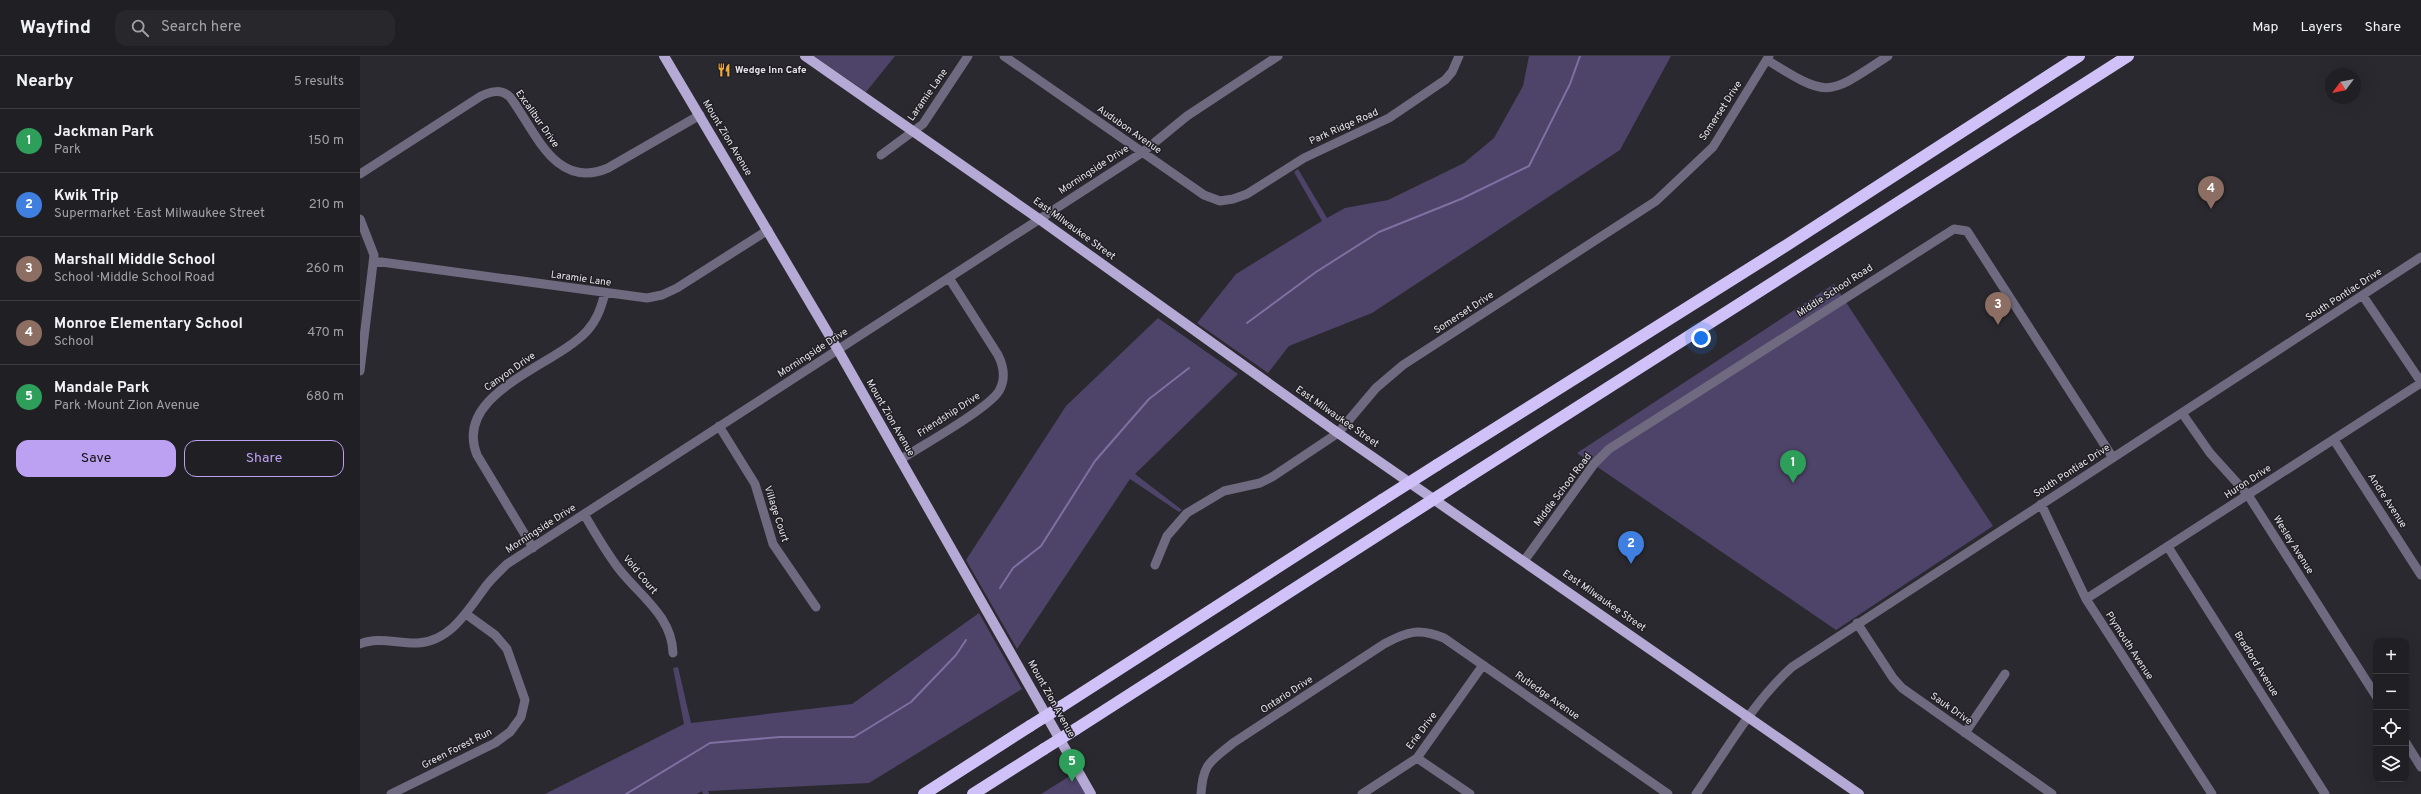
<!DOCTYPE html>
<html lang="en">
<head>
<meta charset="utf-8">
<style>
  :root { --surface:#201f23; --page:#28272b; --text:#f1f3f6; --muted:#a2a2a6; --line:#3d3d41; --accent:#bca0f2 }
  body { margin:0; font-family:Overpass,sans-serif; background:var(--page); color:var(--text) }
  .controls { position:absolute; right:12px; bottom:12px; display:grid; overflow:hidden; border-radius:8px; box-shadow:0 4px 16px #0002 }
  .controls button { width:36px; height:36px; display:grid; place-items:center; padding:0; border:0; border-bottom:1px solid var(--line); background:var(--surface); color:var(--text); font:20px sans-serif }
  .compass { position:absolute; left:1965px; top:12px; width:36px; height:36px; border-radius:50%; background:var(--surface); box-shadow:0 4px 16px #0002; rotate:238deg }
  .you { position:absolute; left:1341px; top:282px; width:14px; height:14px; margin:-10px; border:3px solid #fff; border-radius:50%; background:#1a73e8; box-shadow:0 0 0 6px #1a73e833 }
  .badge { display:grid; place-items:center; width:26px; height:26px; border-radius:50%; background:var(--accent); color:#fff; font-size:13px; font-weight:700 }
  .pin { position:absolute; translate:-50% -33px; filter:drop-shadow(0 1px 2px #0008) }
  .pin::after { content:''; position:absolute; top:21px; width:14px; height:12px; background:inherit; clip-path:polygon(0 0,100% 0,50% 100%) }
  .list { margin:0; padding:0; list-style:none }
  h2 { display:flex; justify-content:space-between; align-items:center; height:52px; margin:0; padding:0 16px; font-size:17px }
  h2 small { font-size:13px; font-weight:400; color:var(--muted) }
  .list li { display:grid; grid-template-columns:26px 1fr auto; gap:12px; align-items:center; box-sizing:border-box; height:64px; padding:0 16px; border-top:1px solid var(--line) }
  .list b { display:block; font-size:15px; white-space:nowrap }
  .list p { margin:0; font-size:13px; white-space:nowrap; color:var(--muted) }
  .list em { font-size:13px; font-style:normal; color:var(--muted) }
  .actions { display:flex; gap:8px; padding:12px 16px }
  .actions a { flex:1; padding:9px 0; border:1px solid var(--accent); border-radius:12px; text-align:center; font-size:14px; color:var(--accent) }
  .actions .main { background:var(--accent); color:#111 }
  .icon { flex:none; width:22px; height:22px; fill:none; stroke:currentColor; stroke-width:2; stroke-linecap:round; stroke-linejoin:round }
  .map { position:relative; flex:none; width:2061px; height:738px; overflow:hidden }
  header { display:flex; align-items:center; gap:24px; box-sizing:border-box; height:56px; padding:0 20px; background:var(--surface); border-bottom:1px solid var(--line) }
  header strong { font-size:19px }
  nav { display:flex; gap:22px; margin-inline-start:auto; font-size:14px }
  .search { width:280px; height:36px; background:var(--page); display:flex; align-items:center; gap:10px; box-sizing:border-box; padding:0 14px; border-radius:12px; color:var(--muted); font-size:15px }
  main { display:flex }
  aside { flex:1; background:var(--surface) }
  .map>svg:first-child { display:block }
  .green { fill:#4e4368 }
  .lines { fill:none; stroke-linecap:round; stroke-linejoin:round }
  .stream { stroke:#7e70a1; stroke-width:2 }
  .minor { stroke:#6f6a7f; stroke-width:9 }
  .major { stroke:#b5a9d5; stroke-width:10 }
  .highway { stroke:#d0c2f8; stroke-width:12 }
  .highway-bridge { stroke:#d0c2f8; stroke-width:12 }
  .labels { text-anchor:middle; dominant-baseline:central; stroke-width:3; stroke-linejoin:round; paint-order:stroke }
  .poi-label { font-size:10px; font-weight:bold; fill:#e7e6ea; stroke:#211f25; text-anchor:start }
  .street-label { font-size:10px; fill:#e7e6ea; stroke:#211f25 }
</style>
</head>
<body>
<header>
<strong>Wayfind</strong>
<div class="search"><svg class="icon" aria-label="search" viewBox="0 0 24 24"><circle cx="10" cy="10" r="6"/><path d="M15 15l6 6"/></svg>Search here</div>
<nav><a>Map</a><a>Layers</a><a>Share</a></nav>
</header>
<main>
<aside>
<h2>Nearby<small>5 results</small></h2>
<ul class="list">
<li><span class="badge" style="background:#2e9e5b">1</span><div><b>Jackman Park</b><p>Park</p></div><em>150 m</em></li>
<li><span class="badge" style="background:#3f7fe0">2</span><div><b>Kwik Trip</b><p>Supermarket · East Milwaukee Street</p></div><em>210 m</em></li>
<li><span class="badge" style="background:#8d6e63">3</span><div><b>Marshall Middle School</b><p>School · Middle School Road</p></div><em>260 m</em></li>
<li><span class="badge" style="background:#8d6e63">4</span><div><b>Monroe Elementary School</b><p>School</p></div><em>470 m</em></li>
<li><span class="badge" style="background:#2e9e5b">5</span><div><b>Mandale Park</b><p>Park · Mount Zion Avenue</p></div><em>680 m</em></li>
</ul>
<div class="actions"><a class="main">Save</a><a>Share</a></div>
</aside>
<div class="map">
<svg width="2061" height="738" viewBox="0 0 2061 738">
  <rect width="100%" height="100%" fill="#2a292f"/>
  <!-- green -->
  <path class="green" d="M454 0H535L506 36Z
    M1169 0H1311L1260 94 1012 257 929 290 908 317 837 267 876 218 962 165 934 116 938 113 967 162 985 152 1028 144 1104 107 1134 82 1163 30Z
    M1474 228 1633 470 1476 574 1217 397Z
    M798 262 878 318 775 418 822 454 819 456 770 423 657 593 606 504 706 350Z
    M619 557 662 633 509 727 348 735 349 738H343L342 735 337 738H185L324 668 313 612 318 611 331 667 492 648Z
    M718 715 731 738H681Z"/>
  <g class="lines">
    <!-- stream -->
    <path class="stream" d="M887 267 956 216 1019 176 1101 143 1169 110 1210 28 1220 0
      M640 532 653 512 681 490 735 405 789 343 829 312
      M266 738 350 687 420 681H494L551 646 596 599 606 584"/>
    <!-- minor -->
    <path class="minor" d="M644 0 844 139 860 145 873 143 887 138 944 102 1029 62 1085 24 1092 16 1099 0
      M1407 4C1470 43 1467 40 1528 0
      M521 99 563 68 608 0
      M0 118 121 40C132 35 141 33 150 41 175 74 195 135 248 112L340 59
      M0 163 14 199 0 315
      M14 205 287 242 302 239 317 232 408 174
      M2003 240 2061 326
      M1822 357 1850 397 1888 439 2016 640
      M359 370 395 428 413 488 456 551
      M1974 384 2061 519
      M540 404C561 390 628 353 639 335 646 323 644 311 638 299L589 222
      M1681 448 1726 543 1852 738
      M224 458C235 477 246 496 259 513 280 540 312 560 313 597
      M1808 491 1965 738
      M173 492 117 399C92 337 195 310 227 275 237 264 241 252 245 237
      M1164 505 1234 408 1249 393 1594 173 1607 175 1753 402
      M795 509 807 480 827 457 864 435 900 427 912 421 978 377 1016 332 1043 309 1296 145 1353 91 1409 0
      M1726 543 2061 327
      M1497 567 1533 622 1542 632 1692 738
      M0 588C18 580 39 588 58 587 91 585 108 554 126 530 132 522 140 515 147 508L783 96 827 60 918 0
      M1605 677 1645 618
      M2046 687 2061 711
      M1057 702 1110 738
      M31 738 135 687 150 676 161 661 165 644 147 593 135 579 106 558
      M841 738C843 707 850 706 873 687L1024 588C1048 575 1059 572 1084 582L1308 738
      M1002 738 1057 702 1123 609
      M1336 738C1366 695 1393 646 1432 611L2061 201"/>
    <!-- major -->
    <path class="major" d="M304 0 478 294 731 738
      M445 0 679 163 978 377 1499 738"/>
    <!-- highway -->
    <path class="highway" d="M1077 409 1427 189 1719 0
      M1102 425 1768 0
      M702 650 1022 444
      M716 673 1046 461
      M564 738 670 670
      M613 738 684 693"/>
    <!-- highway-bridge -->
    <path class="highway-bridge" d="M1022 444 1077 409
      M1046 461 1102 425
      M670 670 702 650
      M684 693 716 673"/>
  </g>
  <!-- icons -->
  <defs>
    <g id="restaurant-bare" transform="scale(1.08)"><path d="M-5-6h1v4h1v-4h1v4h1v-4h1v5L-1.5 .5V6h-2V.5L-5-1ZM5-6V6H3V1.5H1.5Q1.5-4 5-6Z" fill="#eea83c" stroke="#211f25" stroke-width="2.5" paint-order="stroke"/></g>
  </defs>
  <g fill-rule="evenodd">
    <use href="#restaurant-bare" x="364" y="14"/>
  </g>
  <g class="labels">
    <!-- poi labels -->
    <g class="poi-label">
      <text x="375" y="14">Wedge Inn Cafe</text>
    </g>
    <!-- street labels -->
    <g class="street-label">
      <text transform="translate(568 39) rotate(-55)">Laramie Lane</text>
      <text transform="translate(1361 55) rotate(-57)">Somerset Drive</text>
      <text transform="translate(177 63) rotate(55)">Excalibur Drive</text>
      <text transform="translate(984 71) rotate(-24)">Park Ridge Road</text>
      <text transform="translate(769 74) rotate(35)">Audubon Avenue</text>
      <text transform="translate(367 82) rotate(59)">Mount Zion Avenue</text>
      <text transform="translate(734 114) rotate(-33)">Morningside Drive</text>
      <text transform="translate(714 173) rotate(36)">East Milwaukee Street</text>
      <text transform="translate(221 223) rotate(8)">Laramie Lane</text>
      <text transform="translate(1475 235) rotate(-33)">Middle School Road</text>
      <text transform="translate(1984 239) rotate(-33)">South Pontiac Drive</text>
      <text transform="translate(1104 257) rotate(-33)">Somerset Drive</text>
      <text transform="translate(453 297) rotate(-33)">Morningside Drive</text>
      <text transform="translate(150 316) rotate(-35)">Canyon Drive</text>
      <text transform="translate(589 359) rotate(-33)">Friendship Drive</text>
      <text transform="translate(977 361) rotate(35)">East Milwaukee Street</text>
      <text transform="translate(530 362) rotate(60)">Mount Zion Avenue</text>
      <text transform="translate(1712 415) rotate(-33)">South Pontiac Drive</text>
      <text transform="translate(1888 426) rotate(-33)">Huron Drive</text>
      <text transform="translate(1203 434) rotate(-53)">Middle School Road</text>
      <text transform="translate(2027 445) rotate(57)">Andre Avenue</text>
      <text transform="translate(416 458) rotate(72)">Village Court</text>
      <text transform="translate(181 473) rotate(-33)">Morningside Drive</text>
      <text transform="translate(1933 489) rotate(58)">Wesley Avenue</text>
      <text transform="translate(280 519) rotate(50)">Vold Court</text>
      <text transform="translate(1244 545) rotate(35)">East Milwaukee Street</text>
      <text transform="translate(1769 590) rotate(57)">Plymouth Avenue</text>
      <text transform="translate(1896 608) rotate(58)">Bradford Avenue</text>
      <text transform="translate(927 639) rotate(-33)">Ontario Drive</text>
      <text transform="translate(1187 640) rotate(35)">Rutledge Avenue</text>
      <text transform="translate(691 643) rotate(61)">Mount Zion Avenue</text>
      <text transform="translate(1591 653) rotate(35)">Sauk Drive</text>
      <text transform="translate(1062 675) rotate(-53)">Erie Drive</text>
      <text transform="translate(97 693) rotate(-27)">Green Forest Run</text>
    </g>
  </g>
</svg>
<div class="controls">
<button>+</button>
<button>−</button>
<button><svg class="icon" aria-label="locate" viewBox="0 0 24 24"><circle cx="12" cy="12" r="6"/><path d="M12 2v4M12 18v4M2 12h4M18 12h4"/></svg></button>
<button><svg class="icon" aria-label="layers" viewBox="0 0 24 24"><path d="M12 4l9 5-9 5-9-5zM3 14l9 5 9-5"/></svg></button>
</div>
<svg class="compass" viewBox="-18 -18 36 36"><path d="M0-13l5 13h-10z" fill="#e53935"/><path d="M0 13l5-13h-10z" fill="#a2a2a6"/></svg>
<div class="you"></div>
<div class="pin badge" style="left:1433px;top:427px;background:#2e9e5b">1</div>
<div class="pin badge" style="left:1271px;top:508px;background:#3f7fe0">2</div>
<div class="pin badge" style="left:1638px;top:269px;background:#8d6e63">3</div>
<div class="pin badge" style="left:1851px;top:153px;background:#8d6e63">4</div>
<div class="pin badge" style="left:712px;top:726px;background:#2e9e5b">5</div>
</div>
</main>
</body>
</html>
